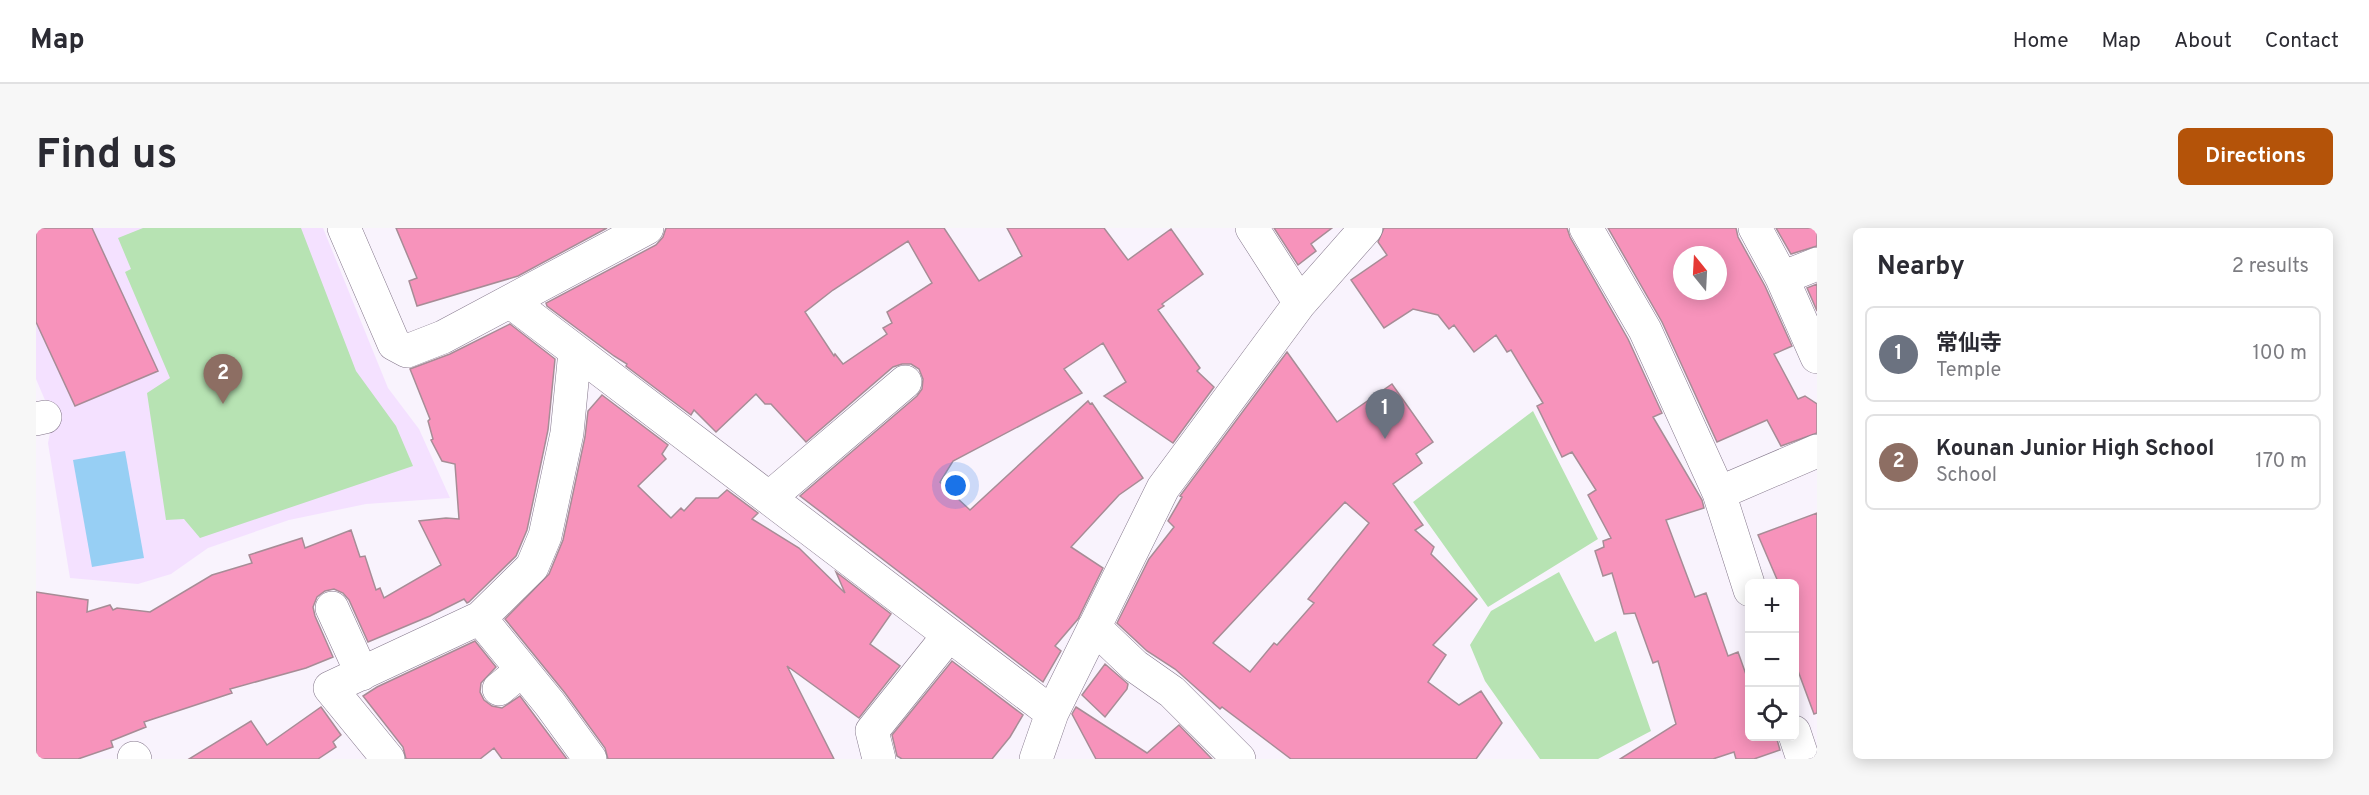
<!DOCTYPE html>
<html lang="en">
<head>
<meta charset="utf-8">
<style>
  :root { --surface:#fff; --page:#f7f7f7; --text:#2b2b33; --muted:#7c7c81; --line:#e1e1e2; --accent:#b45309 }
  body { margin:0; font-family:Overpass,"Noto Sans JP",sans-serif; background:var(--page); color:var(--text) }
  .controls { position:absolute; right:18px; bottom:18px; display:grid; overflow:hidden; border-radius:9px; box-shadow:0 3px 15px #0003 }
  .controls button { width:54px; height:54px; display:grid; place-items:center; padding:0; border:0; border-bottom:2px solid var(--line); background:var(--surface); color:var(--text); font:30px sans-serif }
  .compass { position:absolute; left:1637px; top:18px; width:54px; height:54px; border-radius:50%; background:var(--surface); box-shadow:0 3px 15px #0003; rotate:342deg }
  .you { position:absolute; left:920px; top:258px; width:21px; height:21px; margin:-15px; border:4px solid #fff; border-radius:50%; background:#1a73e8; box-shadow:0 0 0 9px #1a73e833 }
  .badge { display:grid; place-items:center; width:39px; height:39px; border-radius:50%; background:var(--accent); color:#fff; font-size:20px; font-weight:700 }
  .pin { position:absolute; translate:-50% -50px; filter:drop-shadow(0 2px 3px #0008) }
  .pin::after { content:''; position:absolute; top:32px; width:21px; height:18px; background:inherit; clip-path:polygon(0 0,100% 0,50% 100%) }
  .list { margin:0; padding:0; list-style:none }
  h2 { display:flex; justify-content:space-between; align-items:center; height:78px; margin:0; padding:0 24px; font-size:26px }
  h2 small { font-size:20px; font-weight:400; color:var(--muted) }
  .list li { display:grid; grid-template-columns:39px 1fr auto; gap:18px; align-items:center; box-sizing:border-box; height:96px; margin:0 12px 12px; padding:0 12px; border:2px solid var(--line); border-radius:9px }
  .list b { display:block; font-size:22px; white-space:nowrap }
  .list p { margin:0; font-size:20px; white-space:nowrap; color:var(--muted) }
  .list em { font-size:20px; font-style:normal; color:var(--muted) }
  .icon { flex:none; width:33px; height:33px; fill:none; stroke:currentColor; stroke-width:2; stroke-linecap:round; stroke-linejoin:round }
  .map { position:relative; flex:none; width:1781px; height:531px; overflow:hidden; border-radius:9px }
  header { display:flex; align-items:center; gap:36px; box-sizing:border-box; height:84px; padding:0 30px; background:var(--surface); border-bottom:2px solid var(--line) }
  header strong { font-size:28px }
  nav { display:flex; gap:33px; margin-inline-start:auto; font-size:21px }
  .intro { display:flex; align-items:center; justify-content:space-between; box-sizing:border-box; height:144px; padding:0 36px }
  h1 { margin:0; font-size:42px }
  .button { padding:15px 27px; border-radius:9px; background:var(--accent); color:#fff; font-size:21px; font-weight:700 }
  main { display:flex; gap:36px; padding:0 36px }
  aside { flex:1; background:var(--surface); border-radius:9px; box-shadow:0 3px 15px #0003 }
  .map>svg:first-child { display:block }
  .built { fill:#f4e1ff }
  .green { fill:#b7e3b3 }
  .water { fill:#97cff4 }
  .building { fill:#f793bb; stroke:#a78c96; stroke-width:1.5; fill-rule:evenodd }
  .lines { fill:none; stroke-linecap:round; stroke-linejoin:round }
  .minor-casing { stroke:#85788c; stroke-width:34 }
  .minor { stroke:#fff; stroke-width:33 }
</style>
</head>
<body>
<header>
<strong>Map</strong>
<nav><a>Home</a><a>Map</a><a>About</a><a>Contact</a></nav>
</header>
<div class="intro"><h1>Find us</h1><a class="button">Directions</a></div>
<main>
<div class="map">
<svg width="1781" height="531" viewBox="0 0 1781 531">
  <rect width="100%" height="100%" fill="#f9f3fd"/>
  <!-- built -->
  <path class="built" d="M0 0H287L352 160 383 201 414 270 330 276 253 292 172 320 135 346 102 356 34 350 12 215 17 191 0 151Z"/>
  <!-- green -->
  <path class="green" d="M107 0H265L320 143 360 198 377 238 164 310 148 291 130 292 111 165 134 150 89 44 95 41 82 10Z
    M1497 183 1562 311 1452 379 1377 274Z
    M1523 344 1559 414 1580 403 1615 503 1562 531H1504L1449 453 1434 417 1455 383Z"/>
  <!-- water -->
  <path class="water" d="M89 223 108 330 56 339 37 232Z"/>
  <!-- building -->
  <path class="building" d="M0 0H56L122 143 39 178 0 94Z
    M360 0H571L482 48 381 78 373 53 381 50Z
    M630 0H908L943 53 986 28 971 0H1068L1092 32 1135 1 1167 46 1126 76 1128 78 1122 82 1164 140 1161 143 1178 159 1137 215 1068 168 1090 154 1067 115 1028 141 1046 165 917 233 904 254 934 282 1052 173 1054 176 1056 175 1107 250 1083 267 1035 319 1067 340 1042 391 1019 418 1025 423 1007 454 764 268 881 168 886 161 887 151 883 141 875 136H866L857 139 770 214 735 176H729L720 166 680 204 658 182 655 187 590 138 591 136 578 128 511 78 510 75 620 17 627 9ZM872 13 896 55 851 84 856 95 847 100 851 106 807 136 799 126 798 128 769 84 797 62Z
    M1238 0H1296L1275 16 1280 23 1262 37Z
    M1348 0H1531L1534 9 1592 111 1626 185 1617 189 1666 272 1668 280 1630 292 1659 369 1670 365 1692 428 1702 424 1713 455V508H1740L1744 522 1718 531H1700L1698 524 1677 531H1584L1640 496 1622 433 1617 435 1599 385 1588 386 1576 345 1567 348 1559 323 1568 319 1567 313 1575 310 1552 267 1560 262 1536 224 1526 229 1501 178 1507 175 1475 122 1471 124 1460 107 1438 124 1418 97 1413 101 1402 87 1377 81 1348 100 1315 52 1351 27 1342 14Z
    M1572 0H1700L1702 9 1729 58 1756 118 1738 126 1762 171 1769 168 1781 176V205L1745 218 1731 192 1681 214 1626 94ZM1646 27H1682V63H1646Z
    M1740 0H1781V18L1755 26Z
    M1781 56V83L1771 60Z
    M474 96 519 131 512 202 491 302 480 328 433 374 431 375 428 371 394 388 332 414 313 372 307 365 298 361 289 363 281 369 277 379 279 388 297 429 270 440 194 461 196 465 108 494 110 499 75 513 77 519 42 531H0V364L52 372 51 384 74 377 77 382 81 380 114 384 176 347 216 335 213 327 266 310 269 320 315 302 324 329 329 328 340 362 344 360 348 370 405 337 383 293 410 290 423 291 419 236 406 233 395 212 397 211 392 193 394 191 374 141 414 126Z
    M1251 124 1301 194 1356 156 1397 214 1380 226 1386 235 1357 256 1387 297 1379 302 1398 319 1395 326 1441 371 1397 417 1410 427 1392 454 1423 477 1445 463 1466 495 1440 531H1255L1186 479 1184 481 1139 441 1111 423 1081 395 1113 331 1138 299 1132 293 1146 269 1144 268ZM1309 274 1333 295 1272 371 1278 375 1241 417 1238 415 1214 444 1177 415Z
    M566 167 632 217 626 226 630 231 602 258 635 290 645 280 648 283 660 270H682L691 262 722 285 716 291 763 320 809 365 800 344 855 386 834 416 864 438 823 490 751 438 798 531H572L569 520 529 465 469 391 513 346 527 312 549 209 552 183Z
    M1781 285V485L1778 486 1758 432V356H1743L1722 307Z
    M439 413 460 439 445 455 444 464 448 472 456 478 466 480 484 468 531 531H466L458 520 444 531H370L367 519 327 468 341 459Z
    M916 433 987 487 974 509 956 531H866L861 528 856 507Z
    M1069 436 1092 456 1091 461 1069 489 1046 467Z
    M285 479 305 507 297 514 300 519 282 531H153L215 493 231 517Z
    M1040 479 1111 525 1143 497 1176 531H1060L1036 486Z"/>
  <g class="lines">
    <!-- minor casing -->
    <g class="minor-casing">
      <path id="minor" d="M308 0 358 116 371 123 407 109 611 0
        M1216 0 1264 75
        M1550 0 1609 102 1683 265 1714 362
        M1719 0 1746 50 1781 129
        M1746 50 1781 36
        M475 74 1016 485
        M0 191 9 189
        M1683 265 1781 223
        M733 270 869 154
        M296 380 326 446
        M444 390 514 476 554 531
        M1058 399 1099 438 1136 464 1203 531
        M463 461 486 442
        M1758 504 1767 531
        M98 530 99 531
        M352 531 294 460 444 390 496 339 509 308 531 205 539 123
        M843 531 836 503 913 407
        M1000 531 1016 485 1127 260 1264 75 1330 0"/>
    </g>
    <!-- minor -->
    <use href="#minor" class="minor"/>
  </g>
</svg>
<div class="controls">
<button>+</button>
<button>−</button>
<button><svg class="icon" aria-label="locate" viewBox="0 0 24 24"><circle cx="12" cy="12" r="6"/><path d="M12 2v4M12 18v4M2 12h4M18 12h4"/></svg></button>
</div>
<svg class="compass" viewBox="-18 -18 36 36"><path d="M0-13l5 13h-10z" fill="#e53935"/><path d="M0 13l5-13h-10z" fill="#7c7c81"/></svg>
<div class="you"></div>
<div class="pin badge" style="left:1349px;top:211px;background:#6b7280">1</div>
<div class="pin badge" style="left:187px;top:176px;background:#8d6e63">2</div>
</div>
<aside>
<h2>Nearby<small>2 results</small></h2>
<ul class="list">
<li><span class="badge" style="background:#6b7280">1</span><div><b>常仙寺</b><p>Temple</p></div><em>100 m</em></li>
<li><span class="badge" style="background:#8d6e63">2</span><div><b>Kounan Junior High School</b><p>School</p></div><em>170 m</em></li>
</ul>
</aside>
</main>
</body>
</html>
